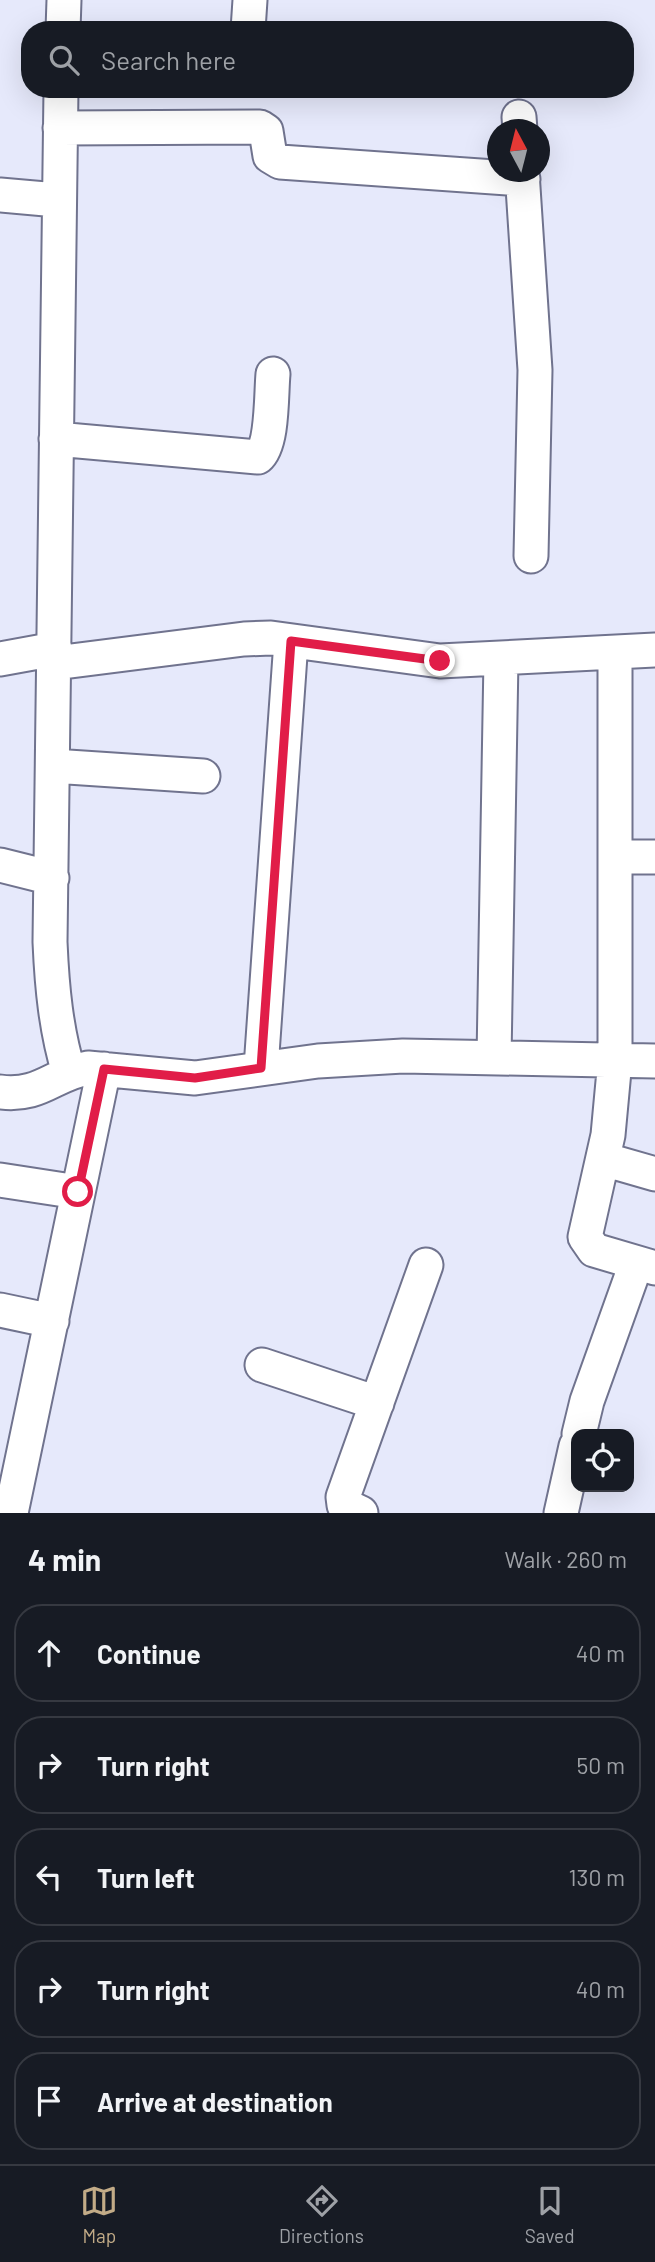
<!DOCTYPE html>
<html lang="en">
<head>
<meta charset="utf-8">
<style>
  :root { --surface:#171b24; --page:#20242c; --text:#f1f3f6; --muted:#9ea1a6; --line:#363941; --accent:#c2ab87 }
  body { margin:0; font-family:Barlow,sans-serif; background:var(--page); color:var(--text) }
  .controls { position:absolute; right:21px; bottom:21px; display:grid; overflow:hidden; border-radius:14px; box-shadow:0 7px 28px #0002 }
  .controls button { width:63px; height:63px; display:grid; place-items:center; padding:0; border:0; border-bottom:2px solid var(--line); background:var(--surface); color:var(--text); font:35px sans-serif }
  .compass { position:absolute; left:487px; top:119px; width:63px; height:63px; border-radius:50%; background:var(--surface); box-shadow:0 7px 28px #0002; rotate:353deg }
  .stop { position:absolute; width:21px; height:21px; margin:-16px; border:5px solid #e11d48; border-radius:50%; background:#fff }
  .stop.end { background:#e11d48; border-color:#fff; box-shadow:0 2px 7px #0008 }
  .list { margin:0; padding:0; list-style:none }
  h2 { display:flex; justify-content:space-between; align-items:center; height:91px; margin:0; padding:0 28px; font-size:30px }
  h2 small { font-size:23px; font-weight:400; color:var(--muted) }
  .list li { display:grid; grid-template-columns:46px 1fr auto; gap:21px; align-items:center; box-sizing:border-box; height:98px; margin:0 14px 14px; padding:0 14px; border:2px solid var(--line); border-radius:28px }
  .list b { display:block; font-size:26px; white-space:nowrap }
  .list em { font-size:23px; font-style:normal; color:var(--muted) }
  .icon { flex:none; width:38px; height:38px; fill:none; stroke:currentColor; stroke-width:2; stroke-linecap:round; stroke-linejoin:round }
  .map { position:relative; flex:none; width:655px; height:1513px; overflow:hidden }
  .search { position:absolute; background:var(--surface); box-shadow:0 7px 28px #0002; left:21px; right:21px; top:21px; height:77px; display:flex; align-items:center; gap:18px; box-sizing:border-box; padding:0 24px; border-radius:28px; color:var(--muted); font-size:26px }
  .sheet { height:651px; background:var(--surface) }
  nav { display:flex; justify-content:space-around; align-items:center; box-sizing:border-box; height:98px; border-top:2px solid var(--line); background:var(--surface); font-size:19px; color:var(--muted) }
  nav a { display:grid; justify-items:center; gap:4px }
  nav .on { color:var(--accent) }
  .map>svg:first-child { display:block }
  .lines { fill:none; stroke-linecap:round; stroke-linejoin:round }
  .minor-casing { stroke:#70738e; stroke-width:37 }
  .minor { stroke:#fff; stroke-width:33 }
  .route { stroke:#e11d48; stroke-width:9 }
</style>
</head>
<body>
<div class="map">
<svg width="655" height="1513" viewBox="0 0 655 1513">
  <rect width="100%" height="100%" fill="#e6e9fb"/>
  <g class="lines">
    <!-- minor casing -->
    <g class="minor-casing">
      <path id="minor" d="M63 30 64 0
        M248 30 250 0
        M61 89 50 942C52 988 56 1030 69 1073
        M519 117 520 130
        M60 128 260 127 266 131 270 156 280 162 523 179
        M522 172 535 370 531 556
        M0 195 57 200
        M56 439 258 457C273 445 271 394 273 374
        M615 653V1060L608 1135 585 1237 594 1250 655 1268
        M0 659 55 649
        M55 663 244 639 271 638 440 661 655 650
        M53 766 203 776
        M615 857H655
        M0 865 52 878
        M494 1058 501 659
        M261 1068 291 641
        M0 1092C41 1097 53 1074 88 1068L195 1078 318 1061 403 1056 655 1061
        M603 1159 655 1174
        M0 1180 78 1192
        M0 1310 52 1321
        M262 1365 377 1403
        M579 1434 587 1401 636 1264
        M11 1513 104 1069
        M361 1513 344 1505 343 1497 426 1265
        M561 1513 576 1446"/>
    </g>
    <!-- minor -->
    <use href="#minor" class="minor"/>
  </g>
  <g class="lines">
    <!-- route -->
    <path class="route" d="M78 1192 104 1069 195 1078 261 1068 291 641 440 661"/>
  </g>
</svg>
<div class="controls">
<button><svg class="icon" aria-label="locate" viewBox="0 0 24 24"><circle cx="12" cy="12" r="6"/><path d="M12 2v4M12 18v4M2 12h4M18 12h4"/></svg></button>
</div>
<svg class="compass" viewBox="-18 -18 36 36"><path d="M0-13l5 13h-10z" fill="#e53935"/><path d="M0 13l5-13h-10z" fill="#9ea1a6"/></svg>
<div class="stop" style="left:78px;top:1192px"></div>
<div class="stop end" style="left:440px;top:661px"></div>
<div class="search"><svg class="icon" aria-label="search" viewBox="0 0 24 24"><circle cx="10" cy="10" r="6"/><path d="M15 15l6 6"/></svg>Search here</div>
</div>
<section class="sheet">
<h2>4 min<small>Walk · 260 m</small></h2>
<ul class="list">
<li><svg class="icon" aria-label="ahead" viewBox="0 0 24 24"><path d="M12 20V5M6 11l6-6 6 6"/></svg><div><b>Continue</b></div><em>40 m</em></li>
<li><svg class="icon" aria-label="right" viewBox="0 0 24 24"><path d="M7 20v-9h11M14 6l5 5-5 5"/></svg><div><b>Turn right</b></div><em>50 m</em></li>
<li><svg class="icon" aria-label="left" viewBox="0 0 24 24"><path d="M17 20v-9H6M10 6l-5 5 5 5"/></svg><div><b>Turn left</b></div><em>130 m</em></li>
<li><svg class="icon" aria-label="right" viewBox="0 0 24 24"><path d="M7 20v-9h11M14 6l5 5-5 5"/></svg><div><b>Turn right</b></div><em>40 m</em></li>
<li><svg class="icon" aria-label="arrive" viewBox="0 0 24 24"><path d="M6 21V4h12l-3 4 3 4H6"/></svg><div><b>Arrive at destination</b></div></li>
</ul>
</section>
<nav>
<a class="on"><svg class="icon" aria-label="map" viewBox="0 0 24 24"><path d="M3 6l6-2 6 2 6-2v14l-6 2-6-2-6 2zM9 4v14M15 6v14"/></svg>Map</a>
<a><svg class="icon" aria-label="directions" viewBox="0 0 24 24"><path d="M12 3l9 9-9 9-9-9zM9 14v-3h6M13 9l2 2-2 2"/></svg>Directions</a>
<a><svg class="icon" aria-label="saved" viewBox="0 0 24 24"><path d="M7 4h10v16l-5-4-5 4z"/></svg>Saved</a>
</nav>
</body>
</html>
